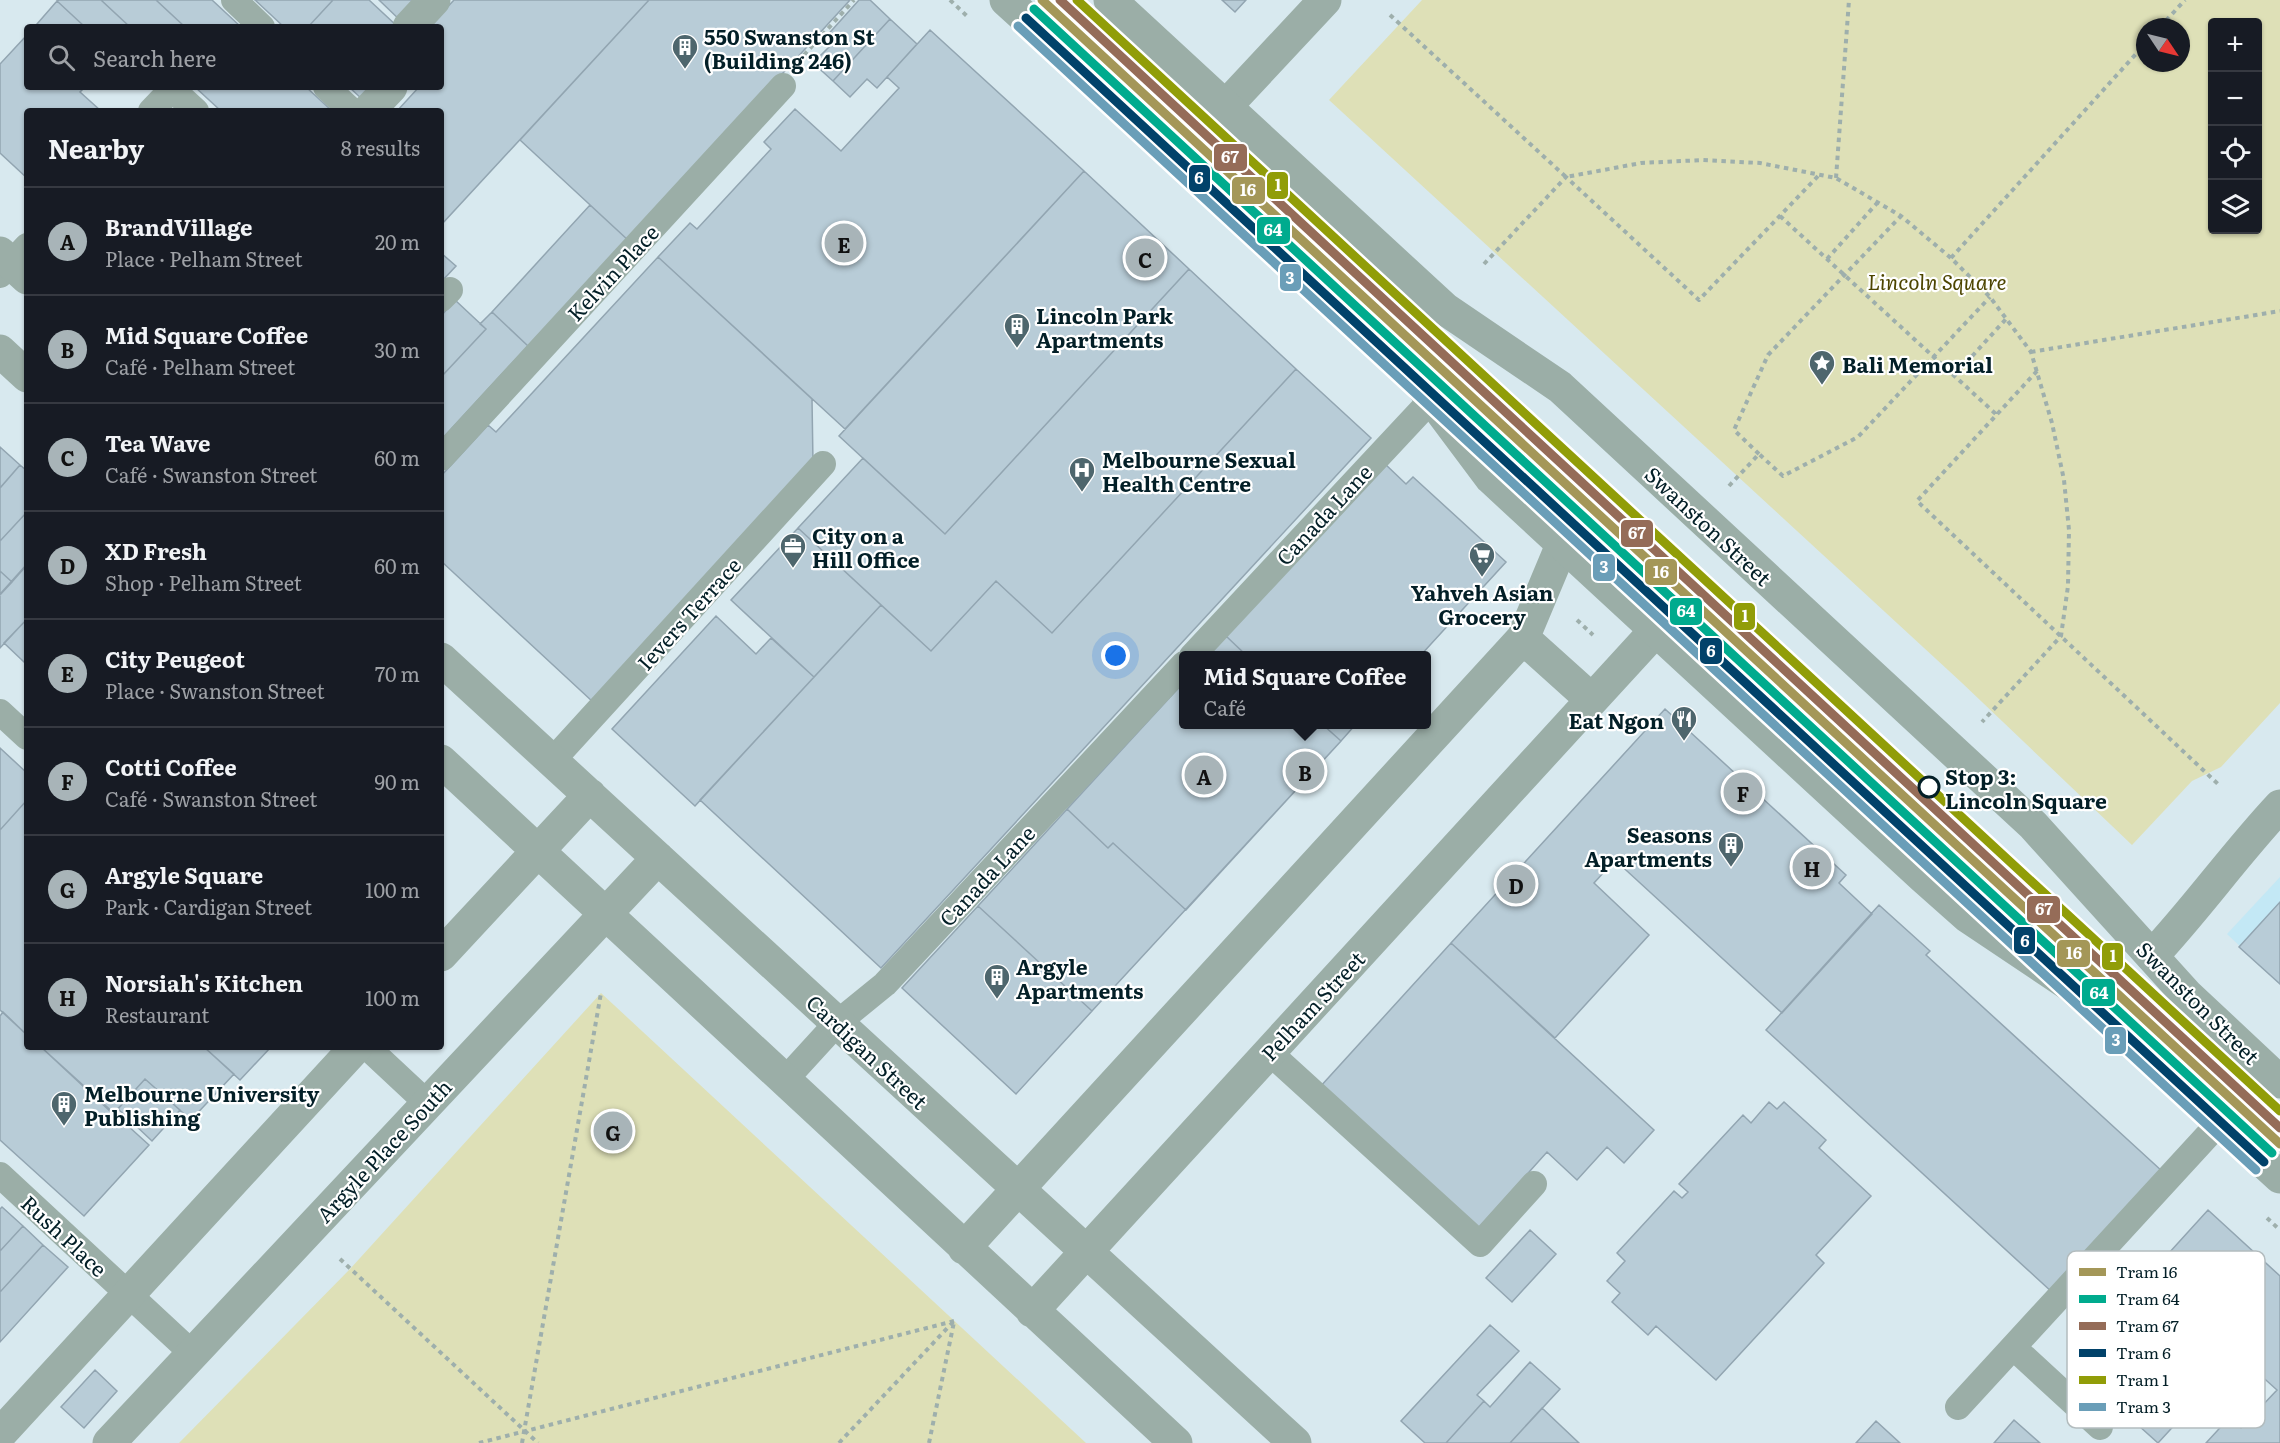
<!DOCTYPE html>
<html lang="en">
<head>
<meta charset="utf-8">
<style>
  :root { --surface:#171b24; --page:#20242c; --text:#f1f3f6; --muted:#9ea1a6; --line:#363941; --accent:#a8b4b8 }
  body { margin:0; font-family:Literata,serif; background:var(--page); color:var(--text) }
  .controls { position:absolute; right:18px; top:18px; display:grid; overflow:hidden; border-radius:6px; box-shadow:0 2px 4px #0004 }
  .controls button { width:54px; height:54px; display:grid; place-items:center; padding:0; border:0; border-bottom:2px solid var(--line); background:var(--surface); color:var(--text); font:30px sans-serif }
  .compass { position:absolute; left:2136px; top:18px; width:54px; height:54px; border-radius:50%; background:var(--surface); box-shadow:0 2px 4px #0004; rotate:125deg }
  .you { position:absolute; left:1116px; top:656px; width:21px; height:21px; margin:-15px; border:4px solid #fff; border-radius:50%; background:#1a73e8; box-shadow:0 0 0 9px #1a73e833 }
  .badge { display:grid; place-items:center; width:39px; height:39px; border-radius:50%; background:var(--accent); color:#111; font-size:20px; font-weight:700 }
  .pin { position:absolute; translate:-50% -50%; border:3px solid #fff; box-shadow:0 2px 6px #0006 }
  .popup { position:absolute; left:1179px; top:651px; width:252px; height:78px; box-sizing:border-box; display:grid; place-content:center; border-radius:6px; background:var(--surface); filter:drop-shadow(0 2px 4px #0005); font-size:20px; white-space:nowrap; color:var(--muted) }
  .popup b { font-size:22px; color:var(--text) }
  .popup::after { content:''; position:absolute; left:50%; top:100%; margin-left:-12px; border:12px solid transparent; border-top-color:var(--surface) }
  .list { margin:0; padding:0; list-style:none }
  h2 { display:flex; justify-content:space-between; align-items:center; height:78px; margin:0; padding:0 24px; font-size:26px }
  h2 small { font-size:20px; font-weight:400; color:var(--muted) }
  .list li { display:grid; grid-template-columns:39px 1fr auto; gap:18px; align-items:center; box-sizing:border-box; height:108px; padding:0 24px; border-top:2px solid var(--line) }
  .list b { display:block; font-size:22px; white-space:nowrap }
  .list p { margin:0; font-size:20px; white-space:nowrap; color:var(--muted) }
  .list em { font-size:20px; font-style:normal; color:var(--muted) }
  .icon { flex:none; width:33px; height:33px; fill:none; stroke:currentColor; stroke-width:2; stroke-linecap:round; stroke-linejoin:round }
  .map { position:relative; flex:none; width:2280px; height:1443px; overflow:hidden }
  .search { position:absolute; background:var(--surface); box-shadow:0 2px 4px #0004; left:24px; top:24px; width:420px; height:66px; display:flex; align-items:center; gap:15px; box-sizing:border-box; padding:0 21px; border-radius:6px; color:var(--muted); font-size:22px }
  .panel { position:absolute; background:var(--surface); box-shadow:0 2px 4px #0004; left:24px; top:108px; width:420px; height:942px; border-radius:6px }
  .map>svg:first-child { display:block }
  .built { fill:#c3e8f5 }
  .green { fill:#dee0b7; fill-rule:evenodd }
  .building { fill:#b8ccd7; stroke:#92a5b1; stroke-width:1.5 }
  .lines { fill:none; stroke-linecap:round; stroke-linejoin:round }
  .path { stroke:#9eafac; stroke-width:4; stroke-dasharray:4.5 4.5; stroke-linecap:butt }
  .service { stroke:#9baea7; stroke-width:26 }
  .minor { stroke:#9baea7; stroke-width:33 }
  .tertiary { stroke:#9baea7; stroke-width:33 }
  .tram-1-casing { stroke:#fff; stroke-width:14 }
  .tram-2-casing { stroke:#fff; stroke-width:14 }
  .tram-3-casing { stroke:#fff; stroke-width:14 }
  .tram-4-casing { stroke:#fff; stroke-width:14 }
  .tram-5-casing { stroke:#fff; stroke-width:14 }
  .tram-6-casing { stroke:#fff; stroke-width:14 }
  .tram-1 { stroke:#a49758; stroke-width:9 }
  .tram-2 { stroke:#00ab8e; stroke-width:9 }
  .tram-3 { stroke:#956c58; stroke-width:9 }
  .tram-4 { stroke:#01426a; stroke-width:9 }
  .tram-5 { stroke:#919d08; stroke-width:9 }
  .tram-6 { stroke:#6a9eb8; stroke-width:9 }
  .stop-dot { fill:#fff; stroke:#031f27; stroke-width:3 }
  .labels { text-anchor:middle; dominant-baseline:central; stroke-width:4.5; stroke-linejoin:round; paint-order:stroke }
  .poi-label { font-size:21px; font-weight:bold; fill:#031f27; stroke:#fff; text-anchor:start }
  .street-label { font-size:21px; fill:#031f27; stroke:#fff }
  .park-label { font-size:21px; font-style:italic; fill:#4d4500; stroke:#fff }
  .stop-label { font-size:21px; font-weight:bold; fill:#031f27; stroke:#fff; text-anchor:start }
  .key { fill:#fff; stroke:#b3bcbe; stroke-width:1.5 }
  .key-label { font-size:16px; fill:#031f27 }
  .line-badge { stroke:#fff; stroke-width:2 }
  .badge-label { font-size:16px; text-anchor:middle; font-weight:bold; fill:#fff }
</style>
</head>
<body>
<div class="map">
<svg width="2280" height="1443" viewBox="0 0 2280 1443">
  <rect width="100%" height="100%" fill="#d8e9ef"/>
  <!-- built -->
  <path class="built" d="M2280 877V984L2227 934Z"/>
  <!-- green -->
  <path class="green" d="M1422 0H2280V703L2221 767 2192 781 2132 845 1961 682 1329 100ZM2212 22H2258V230H2212ZM2145 27H2181V63H2145Z
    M601 993 1086 1443H179L350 1269Z"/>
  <!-- building -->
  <path class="building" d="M59 0H101L130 27H85L57 1Z
    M101 0H156L185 27H130Z
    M156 0H212L241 27H185Z
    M255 0H333L308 27H284Z
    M333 0H369L398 27H308Z
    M379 0H424L403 23Z
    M454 0H649L441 225V111H397L419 87H441V27H429Z
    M649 0H850L629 241 520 140Z
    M859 0H870L890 19 833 81 813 63 831 45 824 39Z
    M1222 0H1246L1235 12Z
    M57 1 85 27H40L37 24Z
    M890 19 917 44 877 88 867 79 850 97 833 81Z
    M930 30 1084 171 845 429 658 257 690 223 697 229 771 149 764 142 795 109 841 151 899 88 887 77Z
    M27 35V87H85L80 92 101 111H27V178L0 153V64Z
    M195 87H306L332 111H221Z
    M349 87H374L362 99Z
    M1084 171 1189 269 945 534 839 436Z
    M590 205 629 241 528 346 492 312Z
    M441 253 456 266 441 282Z
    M658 257 812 399 813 463 593 702 441 561V476L488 425 496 432Z
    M1189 269 1296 369 1052 633 996 581 931 651 798 528 863 458 945 534Z
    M455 300 486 329 441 377V316Z
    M492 312 528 346 441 440V377L486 329 480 324Z
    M1296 369 1371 438 881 968 700 800 881 605 931 651 996 581 1052 633Z
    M0 447 20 465 0 488Z
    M1384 463 1406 484 1413 477 1506 562 1420 656H1247L1226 636Z
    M20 465 27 471V512L0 541V488Z
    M27 512V565L12 582 0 571V541Z
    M798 528 881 605 814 677 731 600Z
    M27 564V619L0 648V594Z
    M0 571 12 582 0 595Z
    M716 616 756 654 771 638 814 677 695 806 612 729Z
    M27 619V659L24 662 4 643Z
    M1226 636 1247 656H1207Z
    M1226 636 1247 656H1207Z
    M1184 682V724H1322L1341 741 1186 910 1113 843 1108 848 1067 809Z
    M1184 682V724H1322L1341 741 1092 1011 978 906Z
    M1665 709 1846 875 1839 883 1872 914 1782 1013 1615 860 1594 883 1649 935 1555 1038 1451 943Z
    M1322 724H1356L1341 741Z
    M0 748 27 773V800L0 830Z
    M27 800V1035L0 1010V830Z
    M2280 902V984L2239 947Z
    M1879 905 1930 951 1926 955 2163 1172 2053 1293 1766 1030Z
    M978 906 1092 1011 1016 1094 902 988Z
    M1451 943 1654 1130 1624 1163 1607 1147 1577 1180 1547 1152 1476 1231 1320 1087Z
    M3 1012 27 1035V1047H41L149 1145 84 1216 0 1140V1016Z
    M41 1047H204L234 1074 191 1120 145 1079 113 1114Z
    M204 1047H271L240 1080Z
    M145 1079 180 1110 152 1141 118 1109Z
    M1769 1102 1777 1109 1784 1102 1826 1140 1819 1148 1871 1196 1816 1255 1824 1263 1716 1380 1656 1326 1648 1335 1612 1302 1620 1293 1607 1281 1625 1261 1617 1253 1674 1191 1682 1198 1688 1192 1679 1184 1743 1115 1751 1123Z
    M2 1207 23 1226 0 1251V1209Z
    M2208 1210 2280 1276V1443H2206L2229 1418 2241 1428 2277 1390 2227 1345 2192 1383 2203 1394 2158 1443 2069 1363Z
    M23 1226 43 1245 0 1292V1251Z
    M1530 1230 1556 1254 1512 1302 1486 1278Z
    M43 1245 68 1267 0 1342V1292Z
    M1490 1325 1519 1351 1477 1395 1484 1401 1446 1443H1425L1401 1421Z
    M1530 1362 1560 1389 1510 1443H1446L1484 1401 1490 1407Z
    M95 1370 117 1391 84 1428 61 1407Z
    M1542 1408 1579 1443H1510Z
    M2014 1420 2040 1443H1994Z
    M1876 1421 1900 1443H1856Z"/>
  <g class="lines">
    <!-- path -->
    <path class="path" d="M950 0 967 16
      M1390 15 1566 177 1641 163 1703 160 1760 163 1836 178 1901 216 1951 258 1990 297 2031 352 2052 423 2064 480 2069 530 2068 586 2061 636 1982 722
      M2160 27 2185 0
      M804 55 854 0
      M1836 178 1849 0
      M1780 216 1997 415
      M1951 258 2145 44
      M1827 259 1878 202
      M1484 264 1566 177 1699 300 1819 175
      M2031 352 2280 311
      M2037 371 1917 501 2219 785
      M1954 376 2006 319
      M1759 454 1734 430 1768 355 1901 216
      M1729 486 1759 454 1783 476 1858 437 1990 297
      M1577 620 1593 635
      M2267 1218 2280 1230
      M340 1259 538 1443
      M479 1443 954 1321
      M522 1443 601 993
      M839 1443 954 1321
      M929 1443 954 1322"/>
    <!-- service -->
    <path class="service" d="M234 0 262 27
      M326 87 352 111
      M151 111 172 89 196 111
      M0 275 27 246
      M441 299 450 290
      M441 458 783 86
      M1192 656 1431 400
      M0 712 27 737
      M552 761 823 464
      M367 1047 427 1103
      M1269 1052 1480 1244 1534 1184
      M784 1081 837 1023 885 984 1184 664
      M0 1175 193 1354
      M2013 1347 2100 1427
      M1958 1407 2220 1122"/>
    <!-- minor -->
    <path class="minor" d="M409 27 434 0
      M1226 106 1325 0
      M368 111 391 87
      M0 253 27 278
      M0 351 27 376
      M1523 638 1592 700
      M441 659 1295 1443
      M441 761 1176 1443
      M441 955 590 795
      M2152 956C2197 908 2235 854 2280 806
      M964 1248 1523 638 1562 545
      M1032 1311 1656 630
      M0 1434 356 1047
      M109 1443 658 858"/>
    <!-- tertiary -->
    <path class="tertiary" d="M1006 0 1411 371 1491 478 1923 877 1967 916 2070 985 2280 1177
      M1110 0 1445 309 1560 387 2033 825 2187 995 2280 1082"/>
    <!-- tram-1 casing -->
    <g class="tram-1-casing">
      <path id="tram-1" d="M1042 0 2280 1144"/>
    </g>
    <!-- tram-2 casing -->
    <g class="tram-2-casing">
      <path id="tram-2" d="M1034 9 2272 1153"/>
    </g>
    <!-- tram-3 casing -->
    <g class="tram-3-casing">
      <path id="tram-3" d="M1060 0 2280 1128"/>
    </g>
    <!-- tram-4 casing -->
    <g class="tram-4-casing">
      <path id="tram-4" d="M1026 18 2264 1162"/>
    </g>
    <!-- tram-5 casing -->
    <g class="tram-5-casing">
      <path id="tram-5" d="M1077 0 2280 1111"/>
    </g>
    <!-- tram-6 casing -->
    <g class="tram-6-casing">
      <path id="tram-6" d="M1018 26 2256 1170"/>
    </g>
    <!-- tram-1 -->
    <use href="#tram-1" class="tram-1"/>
    <!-- tram-2 -->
    <use href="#tram-2" class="tram-2"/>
    <!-- tram-3 -->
    <use href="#tram-3" class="tram-3"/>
    <!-- tram-4 -->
    <use href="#tram-4" class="tram-4"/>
    <!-- tram-5 -->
    <use href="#tram-5" class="tram-5"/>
    <!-- tram-6 -->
    <use href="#tram-6" class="tram-6"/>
  </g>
  <!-- icons -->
  <defs>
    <g id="building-pin" transform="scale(1.35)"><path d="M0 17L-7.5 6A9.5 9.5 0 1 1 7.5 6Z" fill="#4e666d" stroke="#fff"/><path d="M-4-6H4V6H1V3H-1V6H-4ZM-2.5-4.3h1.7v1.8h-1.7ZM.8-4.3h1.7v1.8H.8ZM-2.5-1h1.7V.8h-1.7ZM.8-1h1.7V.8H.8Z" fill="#fff"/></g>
    <g id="sight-pin" transform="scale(1.35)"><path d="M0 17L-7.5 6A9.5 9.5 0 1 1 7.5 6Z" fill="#4e666d" stroke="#fff"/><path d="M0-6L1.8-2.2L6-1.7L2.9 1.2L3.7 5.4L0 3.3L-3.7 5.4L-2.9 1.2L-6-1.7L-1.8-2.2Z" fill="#fff"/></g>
    <g id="hospital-pin" transform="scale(1.35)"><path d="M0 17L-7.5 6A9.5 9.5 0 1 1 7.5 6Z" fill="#4e666d" stroke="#fff"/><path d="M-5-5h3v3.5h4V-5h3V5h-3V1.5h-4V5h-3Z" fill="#fff"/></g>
    <g id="office-pin" transform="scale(1.35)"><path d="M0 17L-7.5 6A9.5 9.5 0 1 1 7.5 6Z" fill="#4e666d" stroke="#fff"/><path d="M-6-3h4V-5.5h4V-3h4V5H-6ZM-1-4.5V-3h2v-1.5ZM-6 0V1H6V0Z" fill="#fff"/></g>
    <g id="supermarket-pin" transform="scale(1.35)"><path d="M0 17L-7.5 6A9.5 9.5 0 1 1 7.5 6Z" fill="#4e666d" stroke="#fff"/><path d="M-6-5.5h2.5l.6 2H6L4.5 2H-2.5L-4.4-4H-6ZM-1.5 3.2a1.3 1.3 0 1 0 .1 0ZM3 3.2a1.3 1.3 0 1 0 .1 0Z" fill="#fff"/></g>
    <g id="restaurant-pin" transform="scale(1.35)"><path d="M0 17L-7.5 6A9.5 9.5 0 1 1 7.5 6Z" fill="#4e666d" stroke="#fff"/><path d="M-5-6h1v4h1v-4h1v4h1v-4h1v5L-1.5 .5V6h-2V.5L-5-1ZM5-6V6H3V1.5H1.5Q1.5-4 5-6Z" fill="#fff"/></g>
  </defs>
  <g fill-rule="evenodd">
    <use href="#building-pin" x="685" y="47"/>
    <use href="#building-pin" x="1017" y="326"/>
    <use href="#sight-pin" x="1822" y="363"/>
    <use href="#hospital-pin" x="1082" y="470"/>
    <use href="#office-pin" x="793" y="546"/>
    <use href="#supermarket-pin" x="1482" y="555"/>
    <use href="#restaurant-pin" x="1684" y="719"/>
    <use href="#building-pin" x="1731" y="845"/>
    <use href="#building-pin" x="997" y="977"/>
    <use href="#building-pin" x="64" y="1104"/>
  </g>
  <!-- markers -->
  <circle class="stop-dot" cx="1929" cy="787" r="10"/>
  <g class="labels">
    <!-- poi labels -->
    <g class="poi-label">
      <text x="704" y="35">550 Swanston St<tspan x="704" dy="24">(Building 246)</tspan></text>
      <text x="1036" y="314">Lincoln Park<tspan x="1036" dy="24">Apartments</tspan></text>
      <text x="1842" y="363">Bali Memorial</text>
      <text x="1102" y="458">Melbourne Sexual<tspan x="1102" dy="24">Health Centre</tspan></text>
      <text x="812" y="534">City on a<tspan x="812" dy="24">Hill Office</tspan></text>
      <text x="1482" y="591" text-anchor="middle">Yahveh Asian<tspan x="1482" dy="24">Grocery</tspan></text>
      <text x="1664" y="719" text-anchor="end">Eat Ngon</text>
      <text x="1712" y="833" text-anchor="end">Seasons<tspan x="1712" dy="24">Apartments</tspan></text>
      <text x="1016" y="965">Argyle<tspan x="1016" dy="24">Apartments</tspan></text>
      <text x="84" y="1092">Melbourne University<tspan x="84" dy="24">Publishing</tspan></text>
    </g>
    <!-- street labels -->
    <g class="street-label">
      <text transform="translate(612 272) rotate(-47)">Kelvin Place</text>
      <text transform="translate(1323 514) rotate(-47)">Canada Lane</text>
      <text transform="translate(1709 525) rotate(43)">Swanston Street</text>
      <text transform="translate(688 613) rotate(-48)">Ievers Terrace</text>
      <text transform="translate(986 875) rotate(-47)">Canada Lane</text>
      <text transform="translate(2199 1002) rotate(45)">Swanston Street</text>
      <text transform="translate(1312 1005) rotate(-47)">Pelham Street</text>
      <text transform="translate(868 1051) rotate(43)">Cardigan Street</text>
      <text transform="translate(383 1150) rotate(-47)">Argyle Place South</text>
      <text transform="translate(65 1235) rotate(43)">Rush Place</text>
    </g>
    <!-- park labels -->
    <g class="park-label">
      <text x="1937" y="280">Lincoln Square</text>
    </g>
    <!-- stop labels -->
    <g class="stop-label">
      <text x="1945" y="775">Stop 3:<tspan x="1945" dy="24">Lincoln Square</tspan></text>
    </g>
  </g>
  <!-- legend -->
  <rect x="2067" y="1251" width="198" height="177" rx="9" class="key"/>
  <rect x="2079" y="1268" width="27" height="8" fill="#a49758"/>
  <rect x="2079" y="1295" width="27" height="8" fill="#00ab8e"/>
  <rect x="2079" y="1322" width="27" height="8" fill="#956c58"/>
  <rect x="2079" y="1349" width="27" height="8" fill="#01426a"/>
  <rect x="2079" y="1376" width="27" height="8" fill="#919d08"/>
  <rect x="2079" y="1403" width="27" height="8" fill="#6a9eb8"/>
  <g class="key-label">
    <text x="2116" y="1278">Tram 16</text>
    <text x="2116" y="1305">Tram 64</text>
    <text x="2116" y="1332">Tram 67</text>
    <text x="2116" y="1359">Tram 6</text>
    <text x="2116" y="1386">Tram 1</text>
    <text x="2116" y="1413">Tram 3</text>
  </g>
  <g class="line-badge">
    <rect x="1213" y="143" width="35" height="29" rx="6" fill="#956c58"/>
    <rect x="1188" y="164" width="23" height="29" rx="6" fill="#01426a"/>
    <rect x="1266" y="171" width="23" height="29" rx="6" fill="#919d08"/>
    <rect x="1231" y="176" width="35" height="29" rx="6" fill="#a49758"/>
    <rect x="1256" y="216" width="35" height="29" rx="6" fill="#00ab8e"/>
    <rect x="1279" y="263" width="23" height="29" rx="6" fill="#6a9eb8"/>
    <rect x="1620" y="519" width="34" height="29" rx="6" fill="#956c58"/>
    <rect x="1592" y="553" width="24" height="29" rx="6" fill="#6a9eb8"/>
    <rect x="1644" y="558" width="34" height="28" rx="6" fill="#a49758"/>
    <rect x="1669" y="597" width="34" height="29" rx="6" fill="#00ab8e"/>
    <rect x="1733" y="602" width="23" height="29" rx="6" fill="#919d08"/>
    <rect x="1699" y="637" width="24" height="28" rx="6" fill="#01426a"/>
    <rect x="2026" y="895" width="35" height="29" rx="6" fill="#956c58"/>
    <rect x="2013" y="926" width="23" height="29" rx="6" fill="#01426a"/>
    <rect x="2056" y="939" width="35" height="29" rx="6" fill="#a49758"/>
    <rect x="2101" y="942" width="23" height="29" rx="6" fill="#919d08"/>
    <rect x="2081" y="978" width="35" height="29" rx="6" fill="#00ab8e"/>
    <rect x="2104" y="1026" width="23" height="29" rx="6" fill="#6a9eb8"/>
  </g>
  <g class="badge-label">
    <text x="1230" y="163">67</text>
    <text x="1199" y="184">6</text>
    <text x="1278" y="191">1</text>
    <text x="1248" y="196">16</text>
    <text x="1273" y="236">64</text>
    <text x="1290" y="284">3</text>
    <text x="1637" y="539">67</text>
    <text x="1604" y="573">3</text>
    <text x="1661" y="578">16</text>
    <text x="1686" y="617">64</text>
    <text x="1745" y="622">1</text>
    <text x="1711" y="657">6</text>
    <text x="2044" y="915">67</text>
    <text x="2025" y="947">6</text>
    <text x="2074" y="959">16</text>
    <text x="2113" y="962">1</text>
    <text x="2099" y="999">64</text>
    <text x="2116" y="1046">3</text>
  </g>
</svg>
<div class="controls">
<button>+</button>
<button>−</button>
<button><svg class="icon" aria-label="locate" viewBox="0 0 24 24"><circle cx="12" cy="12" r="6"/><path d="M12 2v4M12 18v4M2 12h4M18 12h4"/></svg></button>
<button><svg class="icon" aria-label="layers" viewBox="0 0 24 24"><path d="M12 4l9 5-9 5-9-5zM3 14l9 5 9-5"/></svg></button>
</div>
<svg class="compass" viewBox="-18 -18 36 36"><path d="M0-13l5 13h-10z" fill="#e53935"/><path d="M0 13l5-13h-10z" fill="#9ea1a6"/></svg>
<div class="you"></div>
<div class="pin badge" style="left:1204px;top:775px">A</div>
<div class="pin badge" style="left:1305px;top:771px">B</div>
<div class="popup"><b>Mid Square Coffee</b>Café</div>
<div class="pin badge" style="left:1145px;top:258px">C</div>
<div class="pin badge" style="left:1516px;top:884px">D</div>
<div class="pin badge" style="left:844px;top:243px">E</div>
<div class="pin badge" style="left:1743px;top:792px">F</div>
<div class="pin badge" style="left:613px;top:1131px">G</div>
<div class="pin badge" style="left:1812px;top:867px">H</div>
<div class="search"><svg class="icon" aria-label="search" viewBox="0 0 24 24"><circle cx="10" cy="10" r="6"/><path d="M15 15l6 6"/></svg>Search here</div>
<section class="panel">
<h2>Nearby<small>8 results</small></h2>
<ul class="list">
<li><span class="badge">A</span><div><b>BrandVillage</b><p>Place · Pelham Street</p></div><em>20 m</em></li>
<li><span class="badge">B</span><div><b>Mid Square Coffee</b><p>Café · Pelham Street</p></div><em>30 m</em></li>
<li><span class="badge">C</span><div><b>Tea Wave</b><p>Café · Swanston Street</p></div><em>60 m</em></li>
<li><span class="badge">D</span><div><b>XD Fresh</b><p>Shop · Pelham Street</p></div><em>60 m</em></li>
<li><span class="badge">E</span><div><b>City Peugeot</b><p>Place · Swanston Street</p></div><em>70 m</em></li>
<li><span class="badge">F</span><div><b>Cotti Coffee</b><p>Café · Swanston Street</p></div><em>90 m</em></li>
<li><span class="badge">G</span><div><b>Argyle Square</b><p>Park · Cardigan Street</p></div><em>100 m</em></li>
<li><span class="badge">H</span><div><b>Norsiah's Kitchen</b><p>Restaurant</p></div><em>100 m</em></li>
</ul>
</section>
</div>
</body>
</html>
